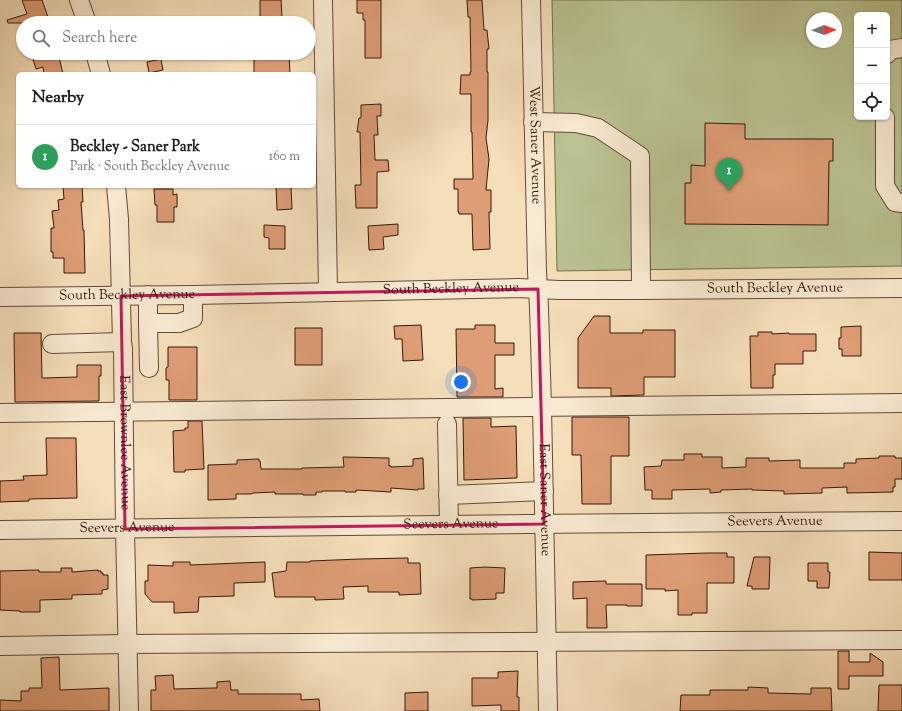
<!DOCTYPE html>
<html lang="en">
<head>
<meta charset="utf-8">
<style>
  :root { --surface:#fff; --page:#f2f2f2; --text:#202124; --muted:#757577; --line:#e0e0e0; --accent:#d93025 }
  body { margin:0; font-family:"Sorts Mill Goudy",serif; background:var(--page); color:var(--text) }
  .controls { position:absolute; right:12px; top:12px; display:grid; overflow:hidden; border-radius:6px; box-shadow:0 1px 3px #0004 }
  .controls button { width:36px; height:36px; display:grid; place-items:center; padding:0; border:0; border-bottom:1px solid var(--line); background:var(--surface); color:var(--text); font:20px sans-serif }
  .compass { position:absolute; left:806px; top:12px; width:36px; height:36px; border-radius:50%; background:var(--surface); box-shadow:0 1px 3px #0004; rotate:89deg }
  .you { position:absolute; left:461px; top:382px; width:14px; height:14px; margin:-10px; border:3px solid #fff; border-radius:50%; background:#1a73e8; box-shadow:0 0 0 6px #1a73e833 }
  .badge { display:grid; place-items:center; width:26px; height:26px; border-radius:50%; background:var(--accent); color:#fff; font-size:13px; font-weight:700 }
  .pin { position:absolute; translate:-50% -33px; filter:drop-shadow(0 1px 2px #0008) }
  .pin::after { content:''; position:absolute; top:21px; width:14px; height:12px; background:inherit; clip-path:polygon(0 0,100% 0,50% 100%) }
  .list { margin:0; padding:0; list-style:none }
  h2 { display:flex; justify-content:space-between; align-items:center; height:52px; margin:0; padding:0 16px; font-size:17px }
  h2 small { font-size:13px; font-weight:400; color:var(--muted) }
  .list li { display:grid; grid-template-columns:26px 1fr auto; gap:12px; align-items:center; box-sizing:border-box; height:64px; padding:0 16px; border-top:1px solid var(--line) }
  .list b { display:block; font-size:15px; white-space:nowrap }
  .list p { margin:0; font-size:13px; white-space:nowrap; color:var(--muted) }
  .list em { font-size:13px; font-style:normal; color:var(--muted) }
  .icon { flex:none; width:22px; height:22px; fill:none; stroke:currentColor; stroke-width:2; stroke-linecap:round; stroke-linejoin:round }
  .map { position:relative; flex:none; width:902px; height:711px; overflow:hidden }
  .search { position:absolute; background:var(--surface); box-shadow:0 1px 3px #0004; left:16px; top:16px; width:300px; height:44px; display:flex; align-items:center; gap:10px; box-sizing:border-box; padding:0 14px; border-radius:22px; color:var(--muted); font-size:15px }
  .panel { position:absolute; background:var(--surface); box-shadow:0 1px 3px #0004; left:16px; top:72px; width:300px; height:116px; border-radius:6px }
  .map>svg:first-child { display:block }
  .green { fill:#bac291; stroke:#776d4f; fill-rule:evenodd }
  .building { fill:#de9d76; stroke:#34180d }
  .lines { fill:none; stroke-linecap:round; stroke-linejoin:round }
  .minor-casing { stroke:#644a38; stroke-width:20 }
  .minor { stroke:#f8ead2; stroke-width:18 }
  .marked { fill:none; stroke:#c2185b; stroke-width:3; stroke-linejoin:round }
  .labels { text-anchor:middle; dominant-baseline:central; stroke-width:4; stroke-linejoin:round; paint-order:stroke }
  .street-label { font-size:14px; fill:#34180d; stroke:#f8ead2 }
</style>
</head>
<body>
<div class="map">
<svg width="902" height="711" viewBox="0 0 902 711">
  <rect width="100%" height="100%" fill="#f5dfba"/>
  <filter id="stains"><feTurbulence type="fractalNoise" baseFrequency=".005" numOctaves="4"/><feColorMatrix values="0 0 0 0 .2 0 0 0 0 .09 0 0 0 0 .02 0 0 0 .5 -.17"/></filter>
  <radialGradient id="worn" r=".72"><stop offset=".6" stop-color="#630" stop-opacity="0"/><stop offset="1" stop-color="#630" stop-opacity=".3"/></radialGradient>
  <!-- green -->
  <path class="green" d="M552 0H902V266L557 271ZM857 15H887V117H857ZM812 18H836V42H812Z"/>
  <!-- building -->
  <path class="building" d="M22 0H42L50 23H8L7 20 27 14Z
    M260 0H281L282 17H260Z
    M357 0H381V58H365V20H363V13H357Z
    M467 0H482L484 30H487L489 49H487V72H488V120L486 138 489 159 486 190H491V212H489L490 249 473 250 472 214H459V212H458V189H454V179H473L472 132H471V94H460L461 75H470V72H471L470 17H468Z
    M31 53H58L63 74H44L43 67 36 69Z
    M254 53H289L290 74H254Z
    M161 59 163 70 149 73 147 62Z
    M381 104V116H377L378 135H374L375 160H388L389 171 377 172V208H356L355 185H361L360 132H357L359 118H361V105Z
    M705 123 745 124V139H833V161H829L828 225 685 224V183H691V165L705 166Z
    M63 186H82L83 202H81L83 230H84L85 273H64V258H53V252H51V228H54L52 211 59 210 58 200 64 199Z
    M291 186 292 209 277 210 276 187Z
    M154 189H173V195L177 194V207H174V222H157V205H155Z
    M398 224V235L383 237 384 249 369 250 368 226Z
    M264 225 285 226V249H269V238L264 237Z
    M594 316H610V333H643V330H675V377H644V395L611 396V388H578V338Z
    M421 325 423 360 403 361 402 339H395L394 326Z
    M475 325H495V343H514V355H495V389L503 388V397H457L456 329H475Z
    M861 326V356H842V349H839V338H841V327Z
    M295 328H322V365H295Z
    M758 332H772V334L789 333V334H816V351H803V364H775V375H773V388H751L750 336H758Z
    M14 333H41L42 378 77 377V365H101V376H99V401L15 402Z
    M168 347H197V400H169V380H166V368L168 367Z
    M572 417H629V456H611V504H582L581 455H572Z
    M463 418H491V427L516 426 517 478 464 480Z
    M188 421H202L204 469 185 470V472H174L173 431 185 430V428H188Z
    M46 438H76L77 498 29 499V501L0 502V481L24 480 23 476 47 475Z
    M684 454H702V457H722V468L746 467V458H769V461L800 460V468H844V463H856V459L879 458V456H895V458H902V479H895V487H893V492L847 493V487L822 488V493L784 494V491L752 490V489L721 490V492L710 493V489L672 490V499H652V490H645L644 467 661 466 662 460H684Z
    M343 457 389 458V466H391V467L413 466V459L423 458 424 489H418V490L391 488V492L356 490V492H345V491H322V492H316V495H303V494H275V492L253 493 251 494H236V499L208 500V465L237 464V460L259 459V461H260L261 469H302V468L344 467Z
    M869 552 902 553V580H869Z
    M707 553H727V557H734V583H707V613H692V615H678V590L665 591V589H646V555Z
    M754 557H770L769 589H752V586H747Z
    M408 558V563H420L421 594 399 595V592H368V586L343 587 344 599 315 600V597H275L272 573 286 571 287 562H310V561L360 559Z
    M173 562H190V565L265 562V582L234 583V596L199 597 198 612 174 613V602H152L145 594V581H148V565L173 566Z
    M808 563H828V572H830L829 588H817V581H808Z
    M484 567 505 568 504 593H496V599L472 600V599H470V568Z
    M61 568H72V572L98 570V571H101V573H103V575H108V589L102 590V594L72 595V599L40 600V612H20V611L0 610V571L39 570V572H61Z
    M606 581V584H642V606H627V605H606L607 628H587V598L573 599V582Z
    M838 651H849V662H870V653L883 662V676H849V689H838Z
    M59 657 60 690 109 688V711H0V700L21 701V691H29V688H42L41 658Z
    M518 671 517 697H519V711H501V705L472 706V678H498V672Z
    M173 675 174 689 214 688H217V682L230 681 231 690H238V694H301V700L319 699 320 711H151V690H156L155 676Z
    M879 685H902V711H878Z
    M748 687 768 688V693L811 694V688H831L832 711H680L681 695H710V690H748Z
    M428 692V711H405V693Z"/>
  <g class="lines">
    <!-- minor casing -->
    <g class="minor-casing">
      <g id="minor">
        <path d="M79 0 87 23"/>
        <path d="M323 0 328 292"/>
        <path id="s1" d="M531 0 537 271 539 308 542 407 548 711"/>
        <path d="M95 53 101 74"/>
        <path d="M887 54 890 50 902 48"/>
        <path d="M885 117V186L895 202 902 203"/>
        <path d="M533 122 576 123 598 128 640 156 641 290"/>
        <path id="s2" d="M116 186 119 219 122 342 123 349 125 529 129 711"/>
        <path d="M148 295V323H179L193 318V295"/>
        <path id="s3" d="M0 297 193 295 519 288 559 290H641L902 288"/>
        <path d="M148 323 149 368"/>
        <path d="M52 344 122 342"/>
        <path d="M0 413 902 403"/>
        <path d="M447 424 449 525"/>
        <path d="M448 495 544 491"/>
        <path id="s4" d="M0 530 527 524 902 521"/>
        <path d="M0 646 127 644 902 640"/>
      </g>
    </g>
    <!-- minor -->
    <use href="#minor" class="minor"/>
  </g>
  <!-- marked area -->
  <path class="marked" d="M538 289 544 524 125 529 121 296Z"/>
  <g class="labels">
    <!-- street labels -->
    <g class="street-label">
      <text stroke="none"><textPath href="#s1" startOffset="145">West Saner Avenue</textPath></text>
      <text stroke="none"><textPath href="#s3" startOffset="775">South Beckley Avenue</textPath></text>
      <text stroke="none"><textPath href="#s3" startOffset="451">South Beckley Avenue</textPath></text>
      <text stroke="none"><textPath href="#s3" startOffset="127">South Beckley Avenue</textPath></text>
      <text stroke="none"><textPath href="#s2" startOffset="257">East Brownlee Avenue</textPath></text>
      <text stroke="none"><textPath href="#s1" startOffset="500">East Saner Avenue</textPath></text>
      <text stroke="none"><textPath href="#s4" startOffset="775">Seevers Avenue</textPath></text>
      <text stroke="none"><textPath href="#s4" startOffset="451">Seevers Avenue</textPath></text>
      <text stroke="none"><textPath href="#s4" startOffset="127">Seevers Avenue</textPath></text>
    </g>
  </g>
  <rect width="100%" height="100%" filter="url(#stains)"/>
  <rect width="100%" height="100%" fill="url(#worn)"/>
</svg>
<div class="controls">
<button>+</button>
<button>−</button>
<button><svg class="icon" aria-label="locate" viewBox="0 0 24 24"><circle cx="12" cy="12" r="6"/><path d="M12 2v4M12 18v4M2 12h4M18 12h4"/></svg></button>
</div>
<svg class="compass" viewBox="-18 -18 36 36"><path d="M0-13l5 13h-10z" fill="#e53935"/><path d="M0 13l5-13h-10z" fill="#757577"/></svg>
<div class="you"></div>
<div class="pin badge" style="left:729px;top:191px;background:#2e9e5b">1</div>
<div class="search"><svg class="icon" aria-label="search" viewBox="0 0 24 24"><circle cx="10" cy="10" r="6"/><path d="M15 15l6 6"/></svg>Search here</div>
<section class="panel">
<h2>Nearby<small></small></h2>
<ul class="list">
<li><span class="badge" style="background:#2e9e5b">1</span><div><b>Beckley - Saner Park</b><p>Park · South Beckley Avenue</p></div><em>160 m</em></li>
</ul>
</section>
</div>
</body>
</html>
